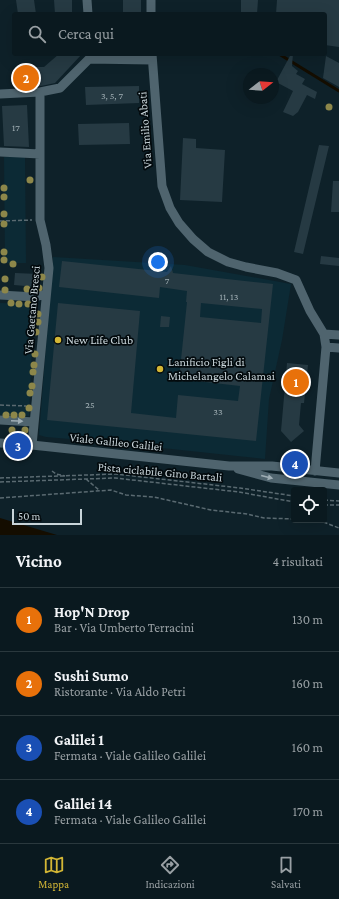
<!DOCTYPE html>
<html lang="it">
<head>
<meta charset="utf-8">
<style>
  :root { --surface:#0a191f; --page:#18262c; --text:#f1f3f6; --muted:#99a0a4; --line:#2a383d; --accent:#d3b635 }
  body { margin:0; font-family:"Crimson Pro",serif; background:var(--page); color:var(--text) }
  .controls { position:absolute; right:12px; bottom:12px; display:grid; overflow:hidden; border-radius:4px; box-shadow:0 4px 16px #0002 }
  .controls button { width:36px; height:36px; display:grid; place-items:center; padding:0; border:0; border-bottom:1px solid var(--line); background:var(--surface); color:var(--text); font:20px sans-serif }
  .compass { position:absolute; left:243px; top:68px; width:36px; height:36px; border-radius:50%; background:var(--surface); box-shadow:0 4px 16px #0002; rotate:73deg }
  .scale { position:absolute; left:12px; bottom:10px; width:70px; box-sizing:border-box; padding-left:4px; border:2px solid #c8d4d9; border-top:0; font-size:11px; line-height:14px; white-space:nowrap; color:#c8d4d9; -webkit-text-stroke:3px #030a0d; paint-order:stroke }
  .you { position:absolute; left:158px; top:262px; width:14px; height:14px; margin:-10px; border:3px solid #fff; border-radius:50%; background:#1a73e8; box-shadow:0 0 0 6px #1a73e833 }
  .badge { display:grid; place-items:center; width:26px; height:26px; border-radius:50%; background:var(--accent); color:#fff; font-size:13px; font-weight:700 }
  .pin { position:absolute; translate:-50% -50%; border:2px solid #fff; box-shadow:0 1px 4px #0006 }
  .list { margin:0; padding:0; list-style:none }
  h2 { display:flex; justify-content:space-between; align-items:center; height:52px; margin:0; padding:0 16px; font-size:17px }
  h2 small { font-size:13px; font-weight:400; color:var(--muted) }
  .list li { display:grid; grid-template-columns:26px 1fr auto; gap:12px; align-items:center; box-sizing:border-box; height:64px; padding:0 16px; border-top:1px solid var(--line) }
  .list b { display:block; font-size:15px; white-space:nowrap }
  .list p { margin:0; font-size:13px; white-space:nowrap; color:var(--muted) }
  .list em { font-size:13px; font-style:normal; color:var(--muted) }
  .icon { flex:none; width:22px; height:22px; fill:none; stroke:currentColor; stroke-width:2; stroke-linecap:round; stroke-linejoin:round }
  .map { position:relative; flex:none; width:339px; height:535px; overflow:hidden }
  .search { position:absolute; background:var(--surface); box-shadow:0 4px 16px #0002; left:12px; right:12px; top:12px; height:44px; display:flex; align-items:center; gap:10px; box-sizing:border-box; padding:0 14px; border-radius:4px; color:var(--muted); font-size:15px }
  .sheet { height:308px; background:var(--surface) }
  nav { display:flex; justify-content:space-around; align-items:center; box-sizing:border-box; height:56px; border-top:1px solid var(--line); background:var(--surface); font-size:11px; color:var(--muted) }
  nav a { display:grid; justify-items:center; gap:2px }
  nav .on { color:var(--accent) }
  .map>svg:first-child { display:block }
  .built { fill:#0c2a35 }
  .water { fill:#140d00 }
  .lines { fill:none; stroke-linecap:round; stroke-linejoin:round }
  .stream { stroke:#140d00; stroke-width:3 }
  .building { fill:#263a43; fill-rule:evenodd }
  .path { stroke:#5a6a71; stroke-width:1.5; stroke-dasharray:4 2; stroke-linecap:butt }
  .minor { stroke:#4f646e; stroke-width:9 }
  .tree { fill:#8d874a }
  .oneway { fill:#9eadb4 }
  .poi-dot { fill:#d3b635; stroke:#030a0d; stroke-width:1.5 }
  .labels { text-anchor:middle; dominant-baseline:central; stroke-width:3.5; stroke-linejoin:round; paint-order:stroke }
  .number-label { font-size:10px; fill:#a0aeb4 }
  .street-label { font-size:12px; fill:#c8d4d9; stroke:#030a0d }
  .poi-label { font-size:12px; fill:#c8d4d9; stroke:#030a0d; text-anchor:start }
</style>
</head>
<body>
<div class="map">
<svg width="339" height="535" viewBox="0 0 339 535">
  <rect width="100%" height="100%" fill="#0e2129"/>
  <!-- built -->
  <path class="built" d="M4 157H25L26 263H5Z
    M53 257 185 265 291 284 282 340 269 399 265 459 106 442 46 437 39 435Z
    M0 303 34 304 29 416 0 415Z"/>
  <!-- water -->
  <path class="water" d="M0 518 57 535H0Z"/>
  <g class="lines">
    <!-- stream -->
    <path class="stream" d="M279 54 339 91"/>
  </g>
  <!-- building -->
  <path class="building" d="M16 0H34L36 14H18Z
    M54 0H72V14H55Z
    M123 0H141V14H123Z
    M241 0H258L257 14H241Z
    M277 0H339V47L325 45V14H276Z
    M59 54H82L55 83 41 86 17 87 16 67H44Z
    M291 54H293L292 66 298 71 296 74 305 79 302 84 317 92 315 99 307 95 298 112 293 116 283 112 293 91 276 82Z
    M326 56 339 63V87L323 78Z
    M139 86V103L86 105 85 87Z
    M27 105 29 147 4 146 2 106Z
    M129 123 130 144 79 145 78 124Z
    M183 138 196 139V148L225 150 222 202 180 200Z
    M319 145 329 146 303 254 294 252Z
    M333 181H339V212H331Z
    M321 256 339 258V266L320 264Z
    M62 261 167 272 171 266 173 273 273 284 256 441 47 420 58 303 140 311 131 413 176 418 178 395 238 401 240 386 179 379 187 302H186L187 291 160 287 159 298 59 287ZM201 303 262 309 261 323 200 317Z
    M15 273 38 274 37 287 14 285Z
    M161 316 170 317 169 327H160Z
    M287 363 308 365 304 403H301L299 425 304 431 291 442 281 431Z"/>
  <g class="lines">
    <!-- path -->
    <path class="path" d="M0 221 32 220
      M0 405 26 406
      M52 471 56 474 65 476
      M0 478 116 474 240 488 294 496
      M86 479 99 490
      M0 482 115 478 239 492 294 502
      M0 498 111 490 126 495 154 497 211 510 247 514 264 518 294 519
      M324 500 339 501
      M324 505H339
      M318 520 339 528"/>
    <!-- minor -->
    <path class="minor" d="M87 0 88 14
      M151 0V14
      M152 54 162 186 170 208 179 223 193 239 208 252 228 262 246 267 277 273 296 280 310 311 324 334 326 347 315 471
      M0 94 40 92 60 88 89 59 152 60
      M0 152 40 154
      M0 295 35 297 46 294
      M324 334 339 335
      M326 347 339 348
      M0 420 34 422
      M0 443 32 445 229 466H272L339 473
      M32 445 49 268 46 245 40 220V92
      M238 469 271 478 339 485"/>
  </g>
  <!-- trees -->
  <g class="tree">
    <circle cx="329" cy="107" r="3.5"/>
    <circle cx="30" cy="180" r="3.5"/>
    <circle cx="4" cy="188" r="3.5"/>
    <circle cx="4" cy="197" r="3.5"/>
    <circle cx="4" cy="214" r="3.5"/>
    <circle cx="4" cy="224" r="3.5"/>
    <circle cx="4" cy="252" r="3.5"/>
    <circle cx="4" cy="260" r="3.5"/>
    <circle cx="13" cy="264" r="3.5"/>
    <circle cx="42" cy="277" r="3.5"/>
    <circle cx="5" cy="279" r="3.5"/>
    <circle cx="39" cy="288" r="3.5"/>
    <circle cx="27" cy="289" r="3.5"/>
    <circle cx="5" cy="290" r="3.5"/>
    <circle cx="11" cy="303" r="3.5"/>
    <circle cx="19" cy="304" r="3.5"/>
    <circle cx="28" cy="304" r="3.5"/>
    <circle cx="38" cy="314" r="3.5"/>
    <circle cx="38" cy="322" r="3.5"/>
    <circle cx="36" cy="332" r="3.5"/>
    <circle cx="35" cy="354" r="3.5"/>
    <circle cx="34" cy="365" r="3.5"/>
    <circle cx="33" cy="372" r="3.5"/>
    <circle cx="32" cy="386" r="3.5"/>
    <circle cx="30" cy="393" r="3.5"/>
    <circle cx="29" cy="408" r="3.5"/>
    <circle cx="6" cy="415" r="3.5"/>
    <circle cx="14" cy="415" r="3.5"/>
    <circle cx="22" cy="415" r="3.5"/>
    <circle cx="12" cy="430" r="3.5"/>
    <circle cx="25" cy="430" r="3.5"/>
  </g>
  <!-- one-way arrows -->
  <defs><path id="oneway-solid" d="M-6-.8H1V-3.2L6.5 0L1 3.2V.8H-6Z"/></defs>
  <g class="oneway">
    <use href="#oneway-solid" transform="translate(17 421) rotate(3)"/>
    <use href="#oneway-solid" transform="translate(267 477) rotate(14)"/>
  </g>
  <!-- markers -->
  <g class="poi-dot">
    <circle cx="58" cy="340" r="4"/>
    <circle cx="160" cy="369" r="4"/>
  </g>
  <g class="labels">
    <!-- number labels -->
    <g class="number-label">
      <text x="112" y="95">3, 5, 7</text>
      <text x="16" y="127">17</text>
      <text x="167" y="280">7</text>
      <text x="229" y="296">11, 13</text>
      <text x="90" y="404">25</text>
      <text x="218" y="411">33</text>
    </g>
    <!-- street labels -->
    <g class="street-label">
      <text transform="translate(145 130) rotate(-94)">Via Emilio Abati</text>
      <text transform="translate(32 310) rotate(-85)">Via Gaetano Bresci</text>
      <text transform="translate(116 442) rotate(6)">Viale Galileo Galilei</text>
      <text transform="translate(160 472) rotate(5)">Pista ciclabile Gino Bartali</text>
    </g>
    <!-- poi labels -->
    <g class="poi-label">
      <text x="66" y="340">New Life Club</text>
      <text x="168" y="362">Lanificio Figli di<tspan x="168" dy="14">Michelangelo Calamai</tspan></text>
    </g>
  </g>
</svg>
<div class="controls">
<button><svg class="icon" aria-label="locate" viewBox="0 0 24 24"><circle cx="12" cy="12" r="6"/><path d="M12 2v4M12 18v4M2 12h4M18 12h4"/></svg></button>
</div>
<svg class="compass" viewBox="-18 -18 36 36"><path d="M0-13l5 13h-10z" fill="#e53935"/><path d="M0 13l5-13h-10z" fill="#99a0a4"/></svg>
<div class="scale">50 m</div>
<div class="you"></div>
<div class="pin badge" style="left:296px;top:382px;background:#e8710a">1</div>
<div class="pin badge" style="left:26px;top:78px;background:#e8710a">2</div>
<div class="pin badge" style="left:18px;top:446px;background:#1a4fb4">3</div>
<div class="pin badge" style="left:295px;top:464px;background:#1a4fb4">4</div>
<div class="search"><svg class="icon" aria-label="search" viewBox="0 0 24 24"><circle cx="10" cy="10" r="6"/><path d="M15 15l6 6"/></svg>Cerca qui</div>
</div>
<section class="sheet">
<h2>Vicino<small>4 risultati</small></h2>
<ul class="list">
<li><span class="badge" style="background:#e8710a">1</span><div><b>Hop'N Drop</b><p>Bar · Via Umberto Terracini</p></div><em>130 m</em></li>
<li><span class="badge" style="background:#e8710a">2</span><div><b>Sushi Sumo</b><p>Ristorante · Via Aldo Petri</p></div><em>160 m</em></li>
<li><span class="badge" style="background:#1a4fb4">3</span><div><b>Galilei 1</b><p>Fermata · Viale Galileo Galilei</p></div><em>160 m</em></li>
<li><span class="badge" style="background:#1a4fb4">4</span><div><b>Galilei 14</b><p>Fermata · Viale Galileo Galilei</p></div><em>170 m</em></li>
</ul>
</section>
<nav>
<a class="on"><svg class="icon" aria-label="map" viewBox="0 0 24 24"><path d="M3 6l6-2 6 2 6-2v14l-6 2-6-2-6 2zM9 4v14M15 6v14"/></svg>Mappa</a>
<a><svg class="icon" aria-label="directions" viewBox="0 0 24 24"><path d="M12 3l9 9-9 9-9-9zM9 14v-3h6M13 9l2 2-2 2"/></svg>Indicazioni</a>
<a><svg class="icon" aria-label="saved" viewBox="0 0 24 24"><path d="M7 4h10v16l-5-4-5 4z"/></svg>Salvati</a>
</nav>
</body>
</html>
